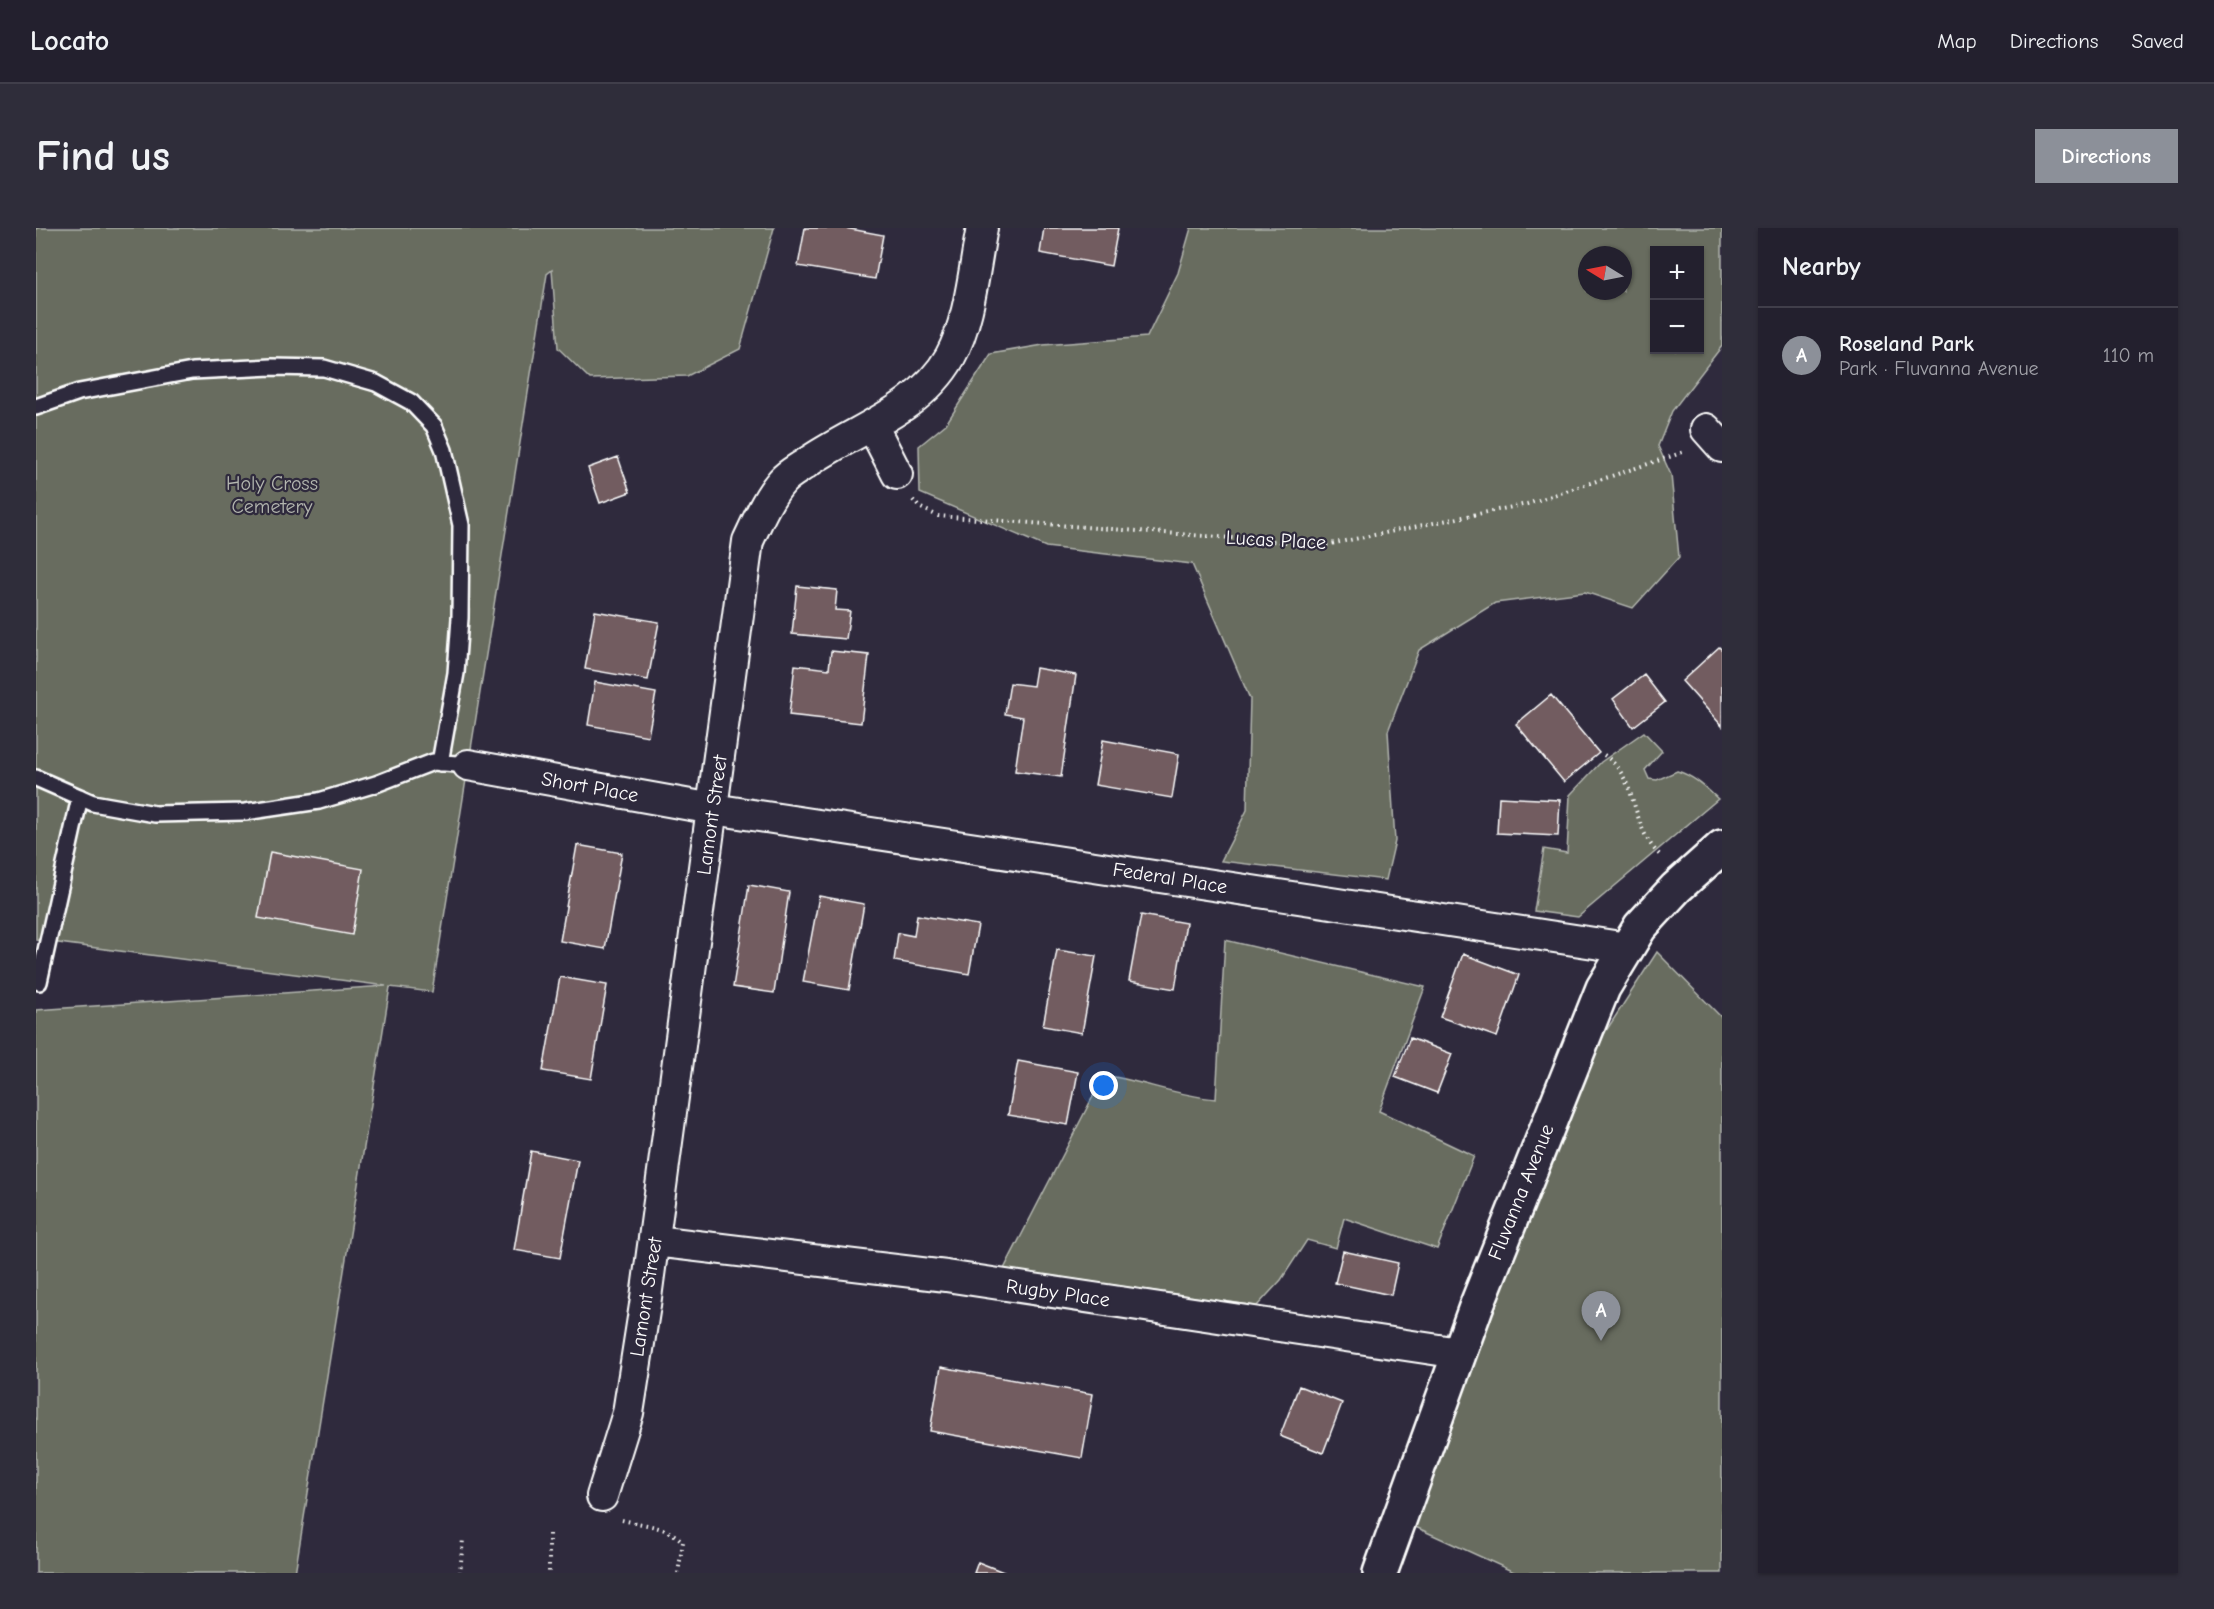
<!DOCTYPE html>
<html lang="en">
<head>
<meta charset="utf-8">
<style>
  :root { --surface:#23202e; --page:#2f2d3a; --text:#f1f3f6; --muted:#a3a3aa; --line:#403e4a; --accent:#8c9099 }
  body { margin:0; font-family:"Comic Neue",sans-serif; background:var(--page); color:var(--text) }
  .controls { position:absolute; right:18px; top:18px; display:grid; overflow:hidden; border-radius:0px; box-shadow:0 2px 4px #0004 }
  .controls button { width:54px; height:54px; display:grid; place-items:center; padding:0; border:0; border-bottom:2px solid var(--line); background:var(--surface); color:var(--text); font:30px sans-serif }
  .compass { position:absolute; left:1542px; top:18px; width:54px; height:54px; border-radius:50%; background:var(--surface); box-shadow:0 2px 4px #0004; rotate:280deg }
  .you { position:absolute; left:1068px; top:858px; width:21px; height:21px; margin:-15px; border:4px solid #fff; border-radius:50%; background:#1a73e8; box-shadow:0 0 0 9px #1a73e833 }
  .badge { display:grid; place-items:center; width:39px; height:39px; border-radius:50%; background:var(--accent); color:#fff; font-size:20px; font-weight:700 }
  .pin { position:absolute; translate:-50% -50px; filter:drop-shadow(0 2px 3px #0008) }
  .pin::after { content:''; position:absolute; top:32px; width:21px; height:18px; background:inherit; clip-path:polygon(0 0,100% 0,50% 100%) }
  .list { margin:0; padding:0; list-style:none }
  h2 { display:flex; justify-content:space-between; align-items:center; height:78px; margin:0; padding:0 24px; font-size:26px }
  h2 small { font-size:20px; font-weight:400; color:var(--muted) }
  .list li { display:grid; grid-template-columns:39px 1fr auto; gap:18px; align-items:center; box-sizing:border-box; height:96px; padding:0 24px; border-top:2px solid var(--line) }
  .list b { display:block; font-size:22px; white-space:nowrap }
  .list p { margin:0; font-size:20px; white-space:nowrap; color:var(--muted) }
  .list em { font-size:20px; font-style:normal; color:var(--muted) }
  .map { position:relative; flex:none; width:1686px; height:1345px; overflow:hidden; border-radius:0px }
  header { display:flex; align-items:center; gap:36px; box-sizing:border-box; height:84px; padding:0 30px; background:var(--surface); border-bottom:2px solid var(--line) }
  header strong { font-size:28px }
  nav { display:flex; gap:33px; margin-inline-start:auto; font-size:21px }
  .intro { display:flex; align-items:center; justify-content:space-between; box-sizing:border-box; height:144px; padding:0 36px }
  h1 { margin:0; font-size:42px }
  .button { padding:15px 27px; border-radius:0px; background:var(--accent); color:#fff; font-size:21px; font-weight:700 }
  main { display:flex; gap:36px; padding:0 36px }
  aside { flex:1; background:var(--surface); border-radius:0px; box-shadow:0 2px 4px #0004 }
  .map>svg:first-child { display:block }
  .green { fill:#676c5f; stroke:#b3b6af; stroke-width:1.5; fill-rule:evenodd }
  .building { fill:#725b60; stroke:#fff; stroke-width:1.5 }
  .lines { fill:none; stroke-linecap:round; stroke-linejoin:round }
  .lane-casing { stroke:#fff; stroke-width:20 }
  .street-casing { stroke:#fff; stroke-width:34 }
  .primary-casing { stroke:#fff; stroke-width:38 }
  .path { stroke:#fff; stroke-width:4; stroke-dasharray:1.5 4.5; stroke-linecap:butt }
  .lane { stroke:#2f2a3d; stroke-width:15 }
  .street { stroke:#2f2a3d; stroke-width:30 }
  .primary { stroke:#2f2a3d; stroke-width:33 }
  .labels { text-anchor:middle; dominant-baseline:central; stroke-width:4.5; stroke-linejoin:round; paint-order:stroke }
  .park-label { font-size:20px; fill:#b3b6af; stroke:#2f2a3d }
  .street-label { font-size:20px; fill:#fff; stroke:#2f2a3d }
</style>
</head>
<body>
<header>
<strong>Locato</strong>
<nav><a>Map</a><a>Directions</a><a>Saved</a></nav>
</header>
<div class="intro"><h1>Find us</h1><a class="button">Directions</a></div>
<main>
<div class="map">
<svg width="1686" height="1345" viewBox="0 0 1686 1345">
  <rect width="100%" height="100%" fill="#2f2a3d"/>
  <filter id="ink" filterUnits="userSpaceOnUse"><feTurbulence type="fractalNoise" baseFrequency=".0167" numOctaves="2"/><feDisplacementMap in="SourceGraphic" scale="12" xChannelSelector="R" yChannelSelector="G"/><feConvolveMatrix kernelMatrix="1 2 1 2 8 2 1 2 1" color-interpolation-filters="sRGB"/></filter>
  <g filter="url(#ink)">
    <!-- green -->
    <path class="green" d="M0 0H738L704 121 651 148 554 151 522 120 516 42 511 46 396 764 354 759 259 1345H0V782L350 758 0 712Z
      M1155 0H1686V118L1636 183 1622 218 1635 247 1643 329 1597 380 1549 364 1459 375 1383 422 1352 503 1359 613 1350 652 1185 633 1211 582 1214 471 1156 336 1010 319 884 265 883 218 910 196 955 126 1007 117 1111 109 1142 45ZM1618 22H1664V122H1618ZM1551 27H1587V63H1551Z
      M1608 504 1626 523 1609 542 1613 551 1621 552 1641 543C1658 548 1669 559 1682 571L1542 689 1498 683 1508 621 1531 625 1534 567 1565 534Z
      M1189 712 1389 759 1343 883 1438 928 1401 1021 1308 990 1300 1020 1271 1012 1245 1052 1221 1078 968 1041 1068 847C1106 853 1142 868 1180 871Z
      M1621 724 1686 790V1345H1480L1373 1296 1515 930 1568 806Z"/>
    <!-- building -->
    <path class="building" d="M769 0H809L847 7 839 51 762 38Z
      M1008 0H1082L1075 38 1004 25Z
      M582 229 594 264 564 275 552 240Z
      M761 358 801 362 799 382 814 383 810 411 756 406Z
      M559 383 623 394 612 452 549 441Z
      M1683 419 1686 422V498L1646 453Z
      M795 423 833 427 825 495 753 487 759 437 793 441Z
      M1000 440 1040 447 1025 549 979 543 987 489 969 486 974 455 997 458Z
      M1608 447 1629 474 1597 499 1577 471Z
      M559 454 620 465 612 508 552 497Z
      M1515 467 1563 525 1528 554 1480 496Z
      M1067 512 1143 526 1136 570 1059 557Z
      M1463 569 1524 572 1522 608 1461 605Z
      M541 617 586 625 569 721 524 713Z
      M234 624 327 641 316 707 222 690Z
      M713 657 753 664 738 765 697 759Z
      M783 668 828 676 813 762 767 754Z
      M881 687 942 697 933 746 858 733 862 705 878 708Z
      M1105 687 1150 695 1139 761 1093 753Z
      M1021 722 1060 728 1046 805 1007 798Z
      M1427 726 1483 747 1461 809 1404 789Z
      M524 749 571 757 555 851 507 843Z
      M1374 810 1416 826 1401 865 1359 849Z
      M982 833 1042 844 1032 897 972 887Z
      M495 923 542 932 524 1030 478 1022Z
      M1307 1023 1362 1035 1355 1067 1299 1055Z
      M905 1139 1057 1166 1046 1230 894 1203Z
      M1263 1158 1306 1175 1287 1225 1244 1208Z
      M942 1334 970 1345H938Z"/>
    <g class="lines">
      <!-- lane casing -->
      <g class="lane-casing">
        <path id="lane" d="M0 179 43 164 156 143 235 139 288 140 340 155 375 174 398 198 408 222 425 297 424 390 420 445 404 535
          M0 550 57 575 119 586 209 584 283 573 340 556 397 534 432 537
          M3 754 44 569"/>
      </g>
      <!-- street casing -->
      <g class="street-casing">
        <path id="street" d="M836 197 861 246
          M1670 201 1686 219
          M432 537 677 581 1591 720
          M619 1013 910 1048 1423 1125
          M566 1268 592 1185 609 1077 712 313C722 292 731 270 746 253 753 245 764 240 772 234 820 201 884 182 914 129 934 93 938 40 946 0"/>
      </g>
      <!-- primary casing -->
      <g class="primary-casing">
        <path id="primary" d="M1344 1345 1440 1079 1567 760 1604 699 1640 660 1686 619"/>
      </g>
      <!-- path -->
      <path class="path" d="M877 272 883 279 902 288 1289 317 1491 276 1648 224
        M1568 527C1603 550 1594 600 1624 627
        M586 1292C607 1297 632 1298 647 1314L642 1345
        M513 1306V1345
        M424 1345 427 1311"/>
      <!-- lane -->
      <use href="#lane" class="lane"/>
      <!-- street -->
      <use href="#street" class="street"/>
      <!-- primary -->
      <use href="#primary" class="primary"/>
    </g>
  </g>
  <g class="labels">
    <!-- park labels -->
    <g class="park-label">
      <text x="236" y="255">Holy Cross<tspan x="236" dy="23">Cemetery</tspan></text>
    </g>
    <!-- street labels -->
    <g class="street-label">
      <text transform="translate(1240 312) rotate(3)">Lucas Place</text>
      <text transform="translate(554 559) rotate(10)">Short Place</text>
      <text transform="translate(676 587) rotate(-82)">Lamont Street</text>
      <text transform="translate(1134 650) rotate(9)">Federal Place</text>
      <text transform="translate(1485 964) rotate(-68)">Fluvanna Avenue</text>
      <text transform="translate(1022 1065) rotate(8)">Rugby Place</text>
      <text transform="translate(610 1069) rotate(-81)">Lamont Street</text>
    </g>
  </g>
</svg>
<div class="controls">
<button>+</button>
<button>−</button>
</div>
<svg class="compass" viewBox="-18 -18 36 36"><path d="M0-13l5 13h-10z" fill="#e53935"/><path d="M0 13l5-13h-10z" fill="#a3a3aa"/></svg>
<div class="you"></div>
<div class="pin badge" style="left:1565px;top:1113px">A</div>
</div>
<aside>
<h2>Nearby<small></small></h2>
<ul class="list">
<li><span class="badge">A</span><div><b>Roseland Park</b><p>Park · Fluvanna Avenue</p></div><em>110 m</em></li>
</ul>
</aside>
</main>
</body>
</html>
